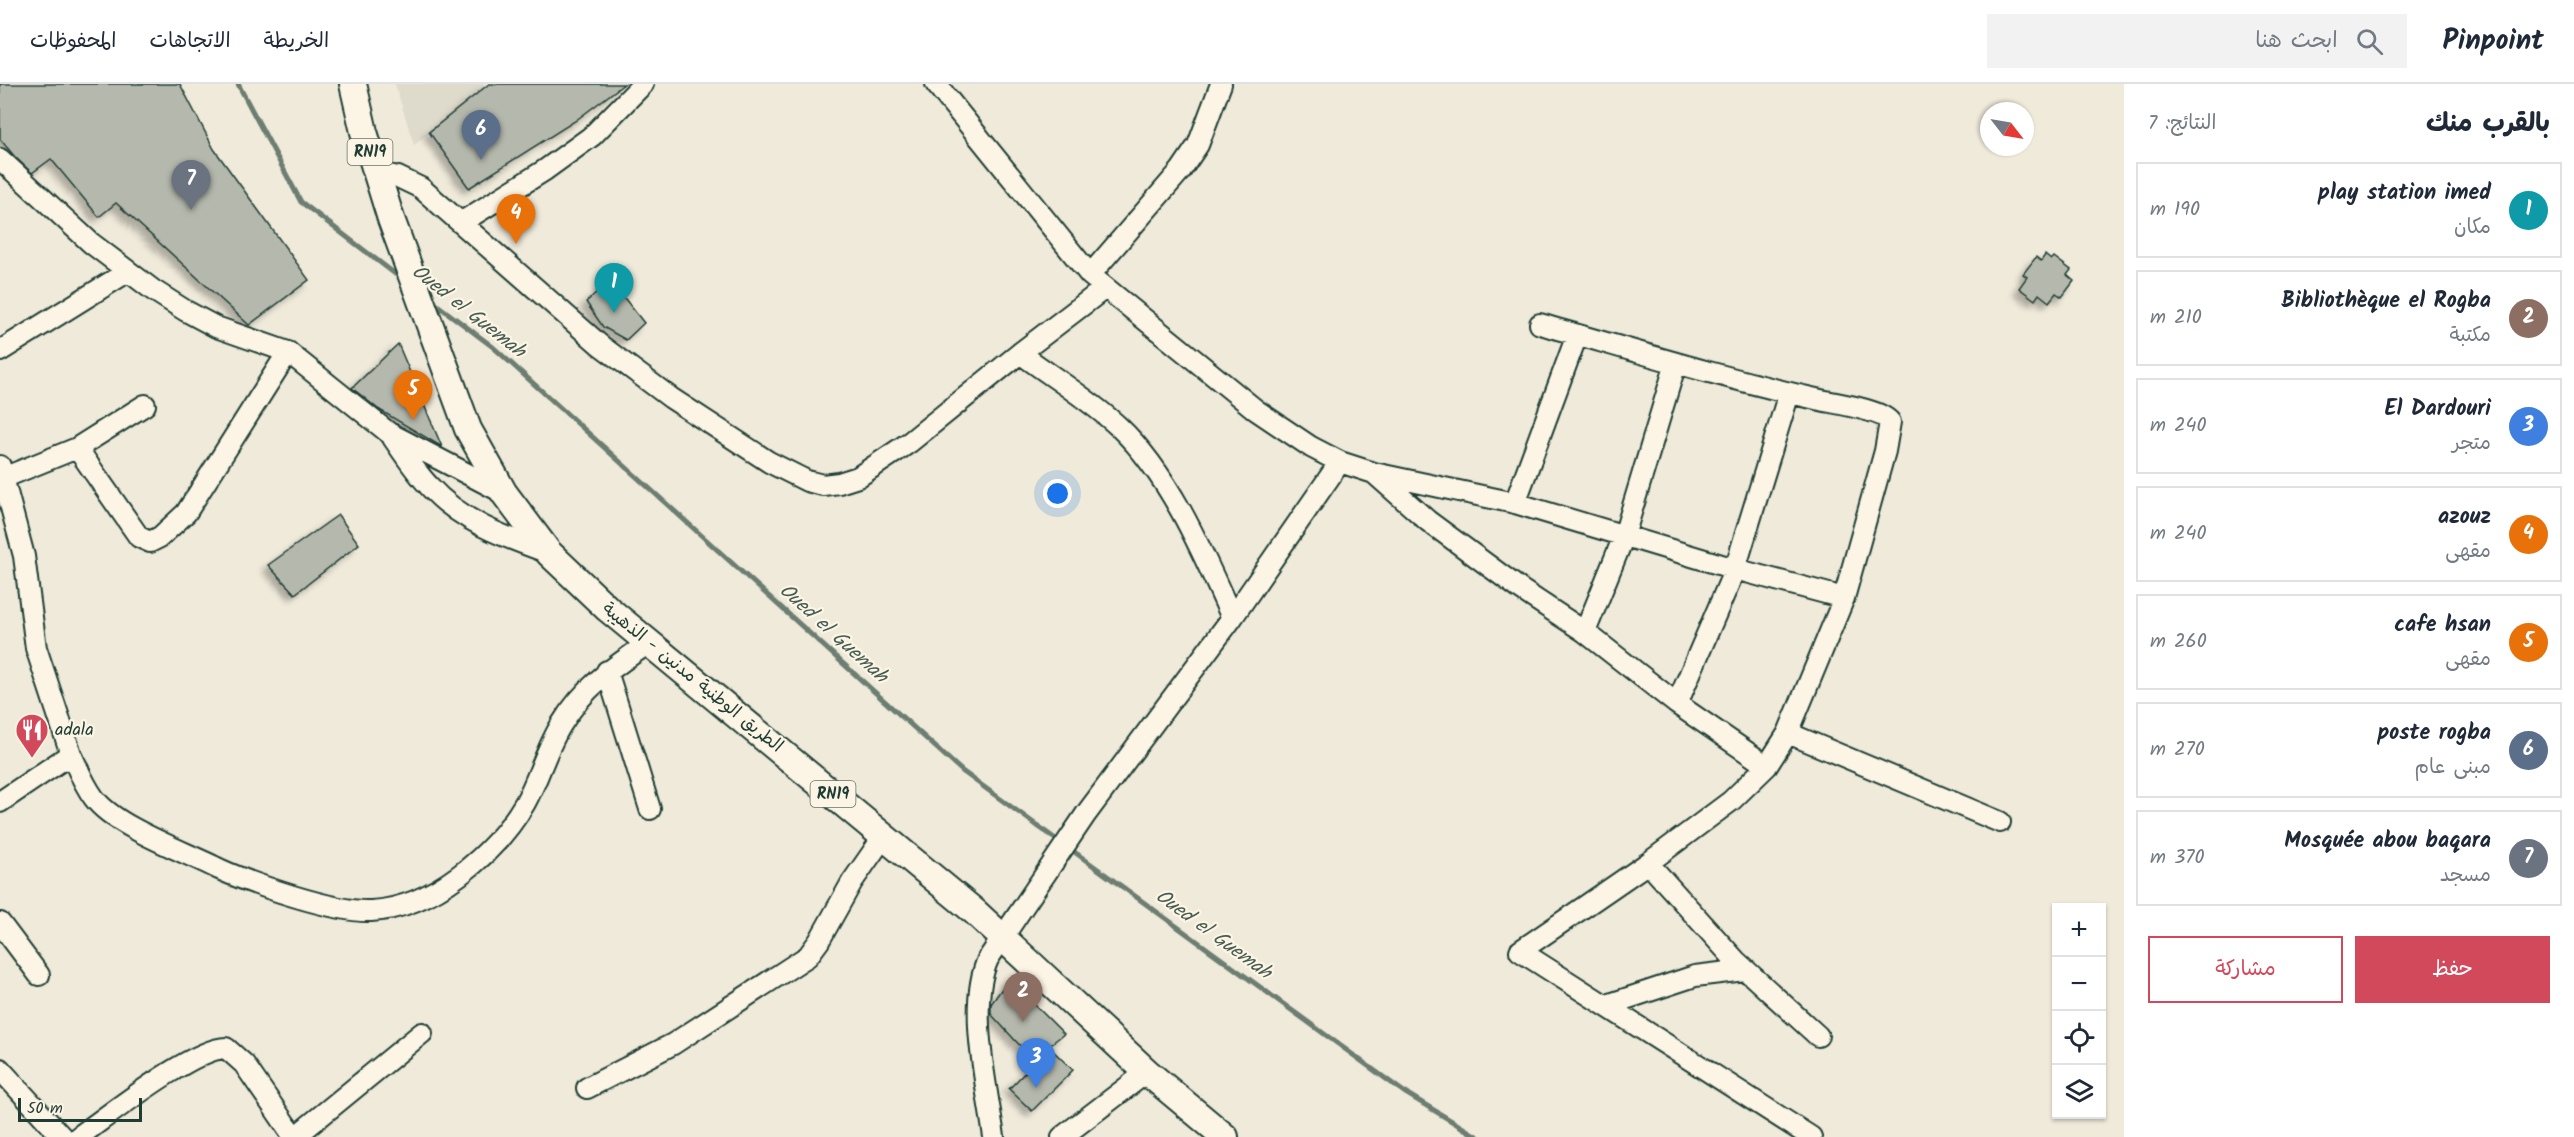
<!DOCTYPE html>
<html lang="ar">
<head>
<meta charset="utf-8">
<style>
  :root { --surface:#fff; --page:#f2f2f3; --text:#1f2937; --muted:#747a83; --line:#e0e1e3; --accent:#d1495b }
  body { margin:0; font-family:Kalam,"Playpen Sans Arabic",sans-serif; background:var(--page); color:var(--text); direction:rtl }
  .controls { position:absolute; right:18px; bottom:18px; display:grid; overflow:hidden; border-radius:0px; box-shadow:0 2px 4px #0004 }
  .controls button { width:54px; height:54px; display:grid; place-items:center; padding:0; border:0; border-bottom:2px solid var(--line); background:var(--surface); color:var(--text); font:30px sans-serif }
  .compass { position:absolute; left:1980px; top:18px; width:54px; height:54px; border-radius:50%; background:var(--surface); box-shadow:0 2px 4px #0004; rotate:121deg }
  .scale { position:absolute; left:18px; bottom:15px; width:124px; box-sizing:border-box; padding-left:6px; border:3px solid #1f3d34; border-top:0; font-size:16px; line-height:21px; white-space:nowrap; color:#1f3d34; -webkit-text-stroke:4px #fcf5e5; paint-order:stroke }
  .you { position:absolute; left:1058px; top:410px; width:21px; height:21px; margin:-15px; border:4px solid #fff; border-radius:50%; background:#1a73e8; box-shadow:0 0 0 9px #1a73e833 }
  .badge { display:grid; place-items:center; width:39px; height:39px; border-radius:50%; background:var(--accent); color:#fff; font-size:20px; font-weight:700 }
  .pin { position:absolute; translate:-50% -50px; filter:drop-shadow(0 2px 3px #0008) }
  .pin::after { content:''; position:absolute; top:32px; width:21px; height:18px; background:inherit; clip-path:polygon(0 0,100% 0,50% 100%) }
  .list { margin:0; padding:0; list-style:none }
  h2 { display:flex; justify-content:space-between; align-items:center; height:78px; margin:0; padding:0 24px; font-size:26px }
  h2 small { font-size:20px; font-weight:400; color:var(--muted) }
  .list li { display:grid; grid-template-columns:39px 1fr auto; gap:18px; align-items:center; box-sizing:border-box; height:96px; margin:0 12px 12px; padding:0 12px; border:2px solid var(--line); border-radius:0px }
  .list b { display:block; font-size:22px; white-space:nowrap }
  .list p { margin:0; font-size:20px; white-space:nowrap; color:var(--muted) }
  .list em { font-size:20px; font-style:normal; color:var(--muted) }
  .actions { display:flex; gap:12px; padding:18px 24px }
  .actions a { flex:1; padding:14px 0; border:2px solid var(--accent); border-radius:0px; text-align:center; font-size:21px; color:var(--accent) }
  .actions .main { background:var(--accent); color:#fff }
  .icon { flex:none; width:33px; height:33px; fill:none; stroke:currentColor; stroke-width:2; stroke-linecap:round; stroke-linejoin:round }
  .map { position:relative; flex:none; width:2124px; height:1053px; overflow:hidden; direction:ltr }
  header { display:flex; align-items:center; gap:36px; box-sizing:border-box; height:84px; padding:0 30px; background:var(--surface); border-bottom:2px solid var(--line) }
  header strong { font-size:28px }
  nav { display:flex; gap:33px; margin-inline-start:auto; font-size:21px }
  .search { width:420px; height:54px; background:var(--page); display:flex; align-items:center; gap:15px; box-sizing:border-box; padding:0 21px; border-radius:0px; color:var(--muted); font-size:22px }
  main { display:flex }
  aside { flex:1; background:var(--surface) }
  .map>svg:first-child { display:block }
  .built { fill:#dedbcc }
  .lines { fill:none; stroke-linecap:round; stroke-linejoin:round }
  .stream { stroke:#6c7d71; stroke-width:5 }
  .building { fill:#b5b9ad; stroke:#1f3d34; stroke-width:1.5; filter:url(#shadow) }
  .minor-casing { stroke:#1f3d34; stroke-width:24 }
  .major-casing { stroke:#1f3d34; stroke-width:30 }
  .minor { stroke:#fcf5e5; stroke-width:20 }
  .major { stroke:#fcf5e5; stroke-width:26 }
  .labels { text-anchor:middle; dominant-baseline:central; stroke-width:4.5; stroke-linejoin:round; paint-order:stroke }
  .shield { fill:#fcf5e5; stroke:#617469; stroke-width:1.5 }
  .shield-label { font-size:16px; font-weight:bold; fill:#1f3d34 }
  .street-label { font-size:18px; fill:#1f3d34; stroke:#fcf5e5 }
  .poi-label { font-size:18px; fill:#1f3d34; stroke:#fcf5e5; text-anchor:start }
  .water-label { font-size:20px; font-style:italic; fill:#455d53; stroke:#fcf5e5 }
</style>
</head>
<body>
<header>
<strong>Pinpoint</strong>
<div class="search"><svg class="icon" aria-label="search" viewBox="0 0 24 24"><circle cx="10" cy="10" r="6"/><path d="M15 15l6 6"/></svg>ابحث هنا</div>
<nav><a>الخريطة</a><a>الاتجاهات</a><a>المحفوظات</a></nav>
</header>
<main>
<aside>
<h2>بالقرب منك<small>النتائج: 7</small></h2>
<ul class="list">
<li><span class="badge" style="background:#0f9aa8">1</span><div><b>play station imed</b><p>مكان</p></div><em>190 m</em></li>
<li><span class="badge" style="background:#8d6e63">2</span><div><b>Bibliothèque el Rogba</b><p>مكتبة</p></div><em>210 m</em></li>
<li><span class="badge" style="background:#3f7fe0">3</span><div><b>El Dardouri</b><p>متجر</p></div><em>240 m</em></li>
<li><span class="badge" style="background:#e8710a">4</span><div><b>azouz</b><p>مقهى</p></div><em>240 m</em></li>
<li><span class="badge" style="background:#e8710a">5</span><div><b>cafe hsan</b><p>مقهى</p></div><em>260 m</em></li>
<li><span class="badge" style="background:#5c6f8a">6</span><div><b>poste rogba</b><p>مبنى عام</p></div><em>270 m</em></li>
<li><span class="badge" style="background:#6b7280">7</span><div><b>Mosquée abou baqara</b><p>مسجد</p></div><em>370 m</em></li>
</ul>
<div class="actions"><a class="main">حفظ</a><a>مشاركة</a></div>
</aside>
<div class="map">
<svg width="2124" height="1053" viewBox="0 0 2124 1053">
  <defs>
    <filter id="shadow"><feDropShadow dx="-5.5" dy="5.5" stdDeviation="3" flood-color="#0004"/></filter>
  </defs>
  <rect width="100%" height="100%" fill="#efeada"/>
  <filter id="ink" filterUnits="userSpaceOnUse"><feTurbulence type="fractalNoise" baseFrequency=".0167" numOctaves="2"/><feDisplacementMap in="SourceGraphic" scale="12" xChannelSelector="R" yChannelSelector="G"/><feConvolveMatrix kernelMatrix="1 2 1 2 8 2 1 2 1" color-interpolation-filters="sRGB"/></filter>
  <g filter="url(#ink)">
    <!-- built -->
    <path class="built" d="M395 0H489L414 61Z"/>
    <g class="lines">
      <!-- stream -->
      <path class="stream" d="M238 0 301 118 403 196
        M432 217 493 263 962 687 1061 759
        M1069 764 1404 1008 1478 1053"/>
    </g>
    <!-- building -->
    <path class="building" d="M0 0H180L214 65 309 196 249 241 116 119 99 133 51 75 32 89 15 73 0 55Z
      M489 0H624L575 37 469 104 429 48Z
      M2045 171 2051 176 2054 173 2071 186 2067 191 2074 197 2062 213 2056 209 2049 218 2039 210 2035 216 2019 204 2027 193 2023 190 2036 173 2041 177Z
      M610 196 644 239 626 256 603 243 586 218Z
      M398 260 442 363 378 325 352 304Z
      M338 431 359 460 295 510 268 481Z
      M1009 895 1064 950 1048 962 1073 986 1032 1027 1009 1005 1035 978 991 930V920Z"/>
    <g class="lines">
      <!-- minor casing -->
      <g class="minor-casing">
        <path id="minor" d="M936 0 1090 191 1256 326 1311 363 1340 378 1374 389 1515 419 1735 485 1844 514
          M0 75 91 159 153 206 186 227 216 243 288 268 389 349 504 409
          M375 88 398 93 421 104 600 261 671 314 769 378 807 397 823 401 839 399 858 393 910 358 1020 269 1105 204
          M462 138 545 86 592 52 643 0
          M1090 191 1181 86 1198 61 1221 0
          M1540 240C1632 266 1723 294 1816 315 1832 319 1881 325 1890 338L1885 367 1844 514 1788 649 1767 682 1731 717 1648 779 1520 867 1811 1053
          M0 267 127 188
          M1020 269C1052 293 1089 315 1119 343 1170 391 1203 469 1232 534
          M393 354C404 370 415 387 429 402 461 438 505 453 549 469
          M77 364 139 453 150 458 160 453 186 429 288 268
          M0 382 24 472 36 564 71 670
          M1375 390 1428 437 1520 505 1585 548 1677 620 1767 682
          M3 394 77 364 145 321
          M1515 419 1577 251
          M1585 548 1624 452 1676 279
          M607 587 650 725
          M1677 620 1735 485 1789 309
          M1788 649 2000 738
          M0 718 71 670C78 685 84 701 94 714 115 743 186 768 219 785 252 800 336 829 371 827 432 824 495 770 525 719 539 694 546 665 561 641 583 604 614 582 649 559
          M1648 779 1736 877 1818 952
          M0 839 39 891
          M1607 921 1695 892 1745 886
          M0 985 62 1053
          M587 1004 673 960 808 872 819 857 852 798 884 752
          M78 1053C108 1032 193 964 226 964L244 980 294 1053
          M295 1053 422 949
          M994 1053C987 1002 967 922 988 875L1086 730 1232 534 1340 378
          M1062 1053 1147 988"/>
      </g>
      <!-- major casing -->
      <g class="major-casing">
        <path id="major" d="M353 0 364 48 391 135 468 345 504 409 549 469 608 525 975 828 1147 988 1225 1053"/>
      </g>
      <!-- minor -->
      <use href="#minor" class="minor"/>
      <!-- major -->
      <use href="#major" class="major"/>
    </g>
  </g>
  <!-- icons -->
  <defs>
    <g id="restaurant-pin" transform="scale(1.725)"><path d="M0 17L-7.5 6A9.5 9.5 0 1 1 7.5 6Z" fill="#d1495b" stroke="#fcf5e5"/><path d="M-5-6h1v4h1v-4h1v4h1v-4h1v5L-1.5 .5V6h-2V.5L-5-1ZM5-6V6H3V1.5H1.5Q1.5-4 5-6Z" fill="#fff"/></g>
  </defs>
  <g fill-rule="evenodd">
    <use href="#restaurant-pin" x="32" y="646"/>
  </g>
  <g class="labels">
    <!-- shield labels -->
    <g class="shield">
      <rect x="347.5" y="55" width="45" height="26" rx="4.5"/>
      <rect x="810.5" y="697" width="45" height="26" rx="4.5"/>
    </g>
    <g class="shield-label">
      <text x="370" y="68">RN19</text>
      <text x="833" y="710">RN19</text>
    </g>
    <!-- street labels -->
    <g class="street-label">
      <text transform="translate(692 594) rotate(39)">الطريق الوطنية مدنين - الذهيبة</text>
    </g>
    <!-- poi labels -->
    <g class="poi-label">
      <text x="55" y="646">adala</text>
    </g>
    <!-- water labels -->
    <g class="water-label">
      <text transform="translate(468 228) rotate(38)">Oued el Guemah</text>
      <text transform="translate(833 550) rotate(42)">Oued el Guemah</text>
      <text transform="translate(1213 851) rotate(36)">Oued el Guemah</text>
    </g>
  </g>
</svg>
<div class="controls">
<button>+</button>
<button>−</button>
<button><svg class="icon" aria-label="locate" viewBox="0 0 24 24"><circle cx="12" cy="12" r="6"/><path d="M12 2v4M12 18v4M2 12h4M18 12h4"/></svg></button>
<button><svg class="icon" aria-label="layers" viewBox="0 0 24 24"><path d="M12 4l9 5-9 5-9-5zM3 14l9 5 9-5"/></svg></button>
</div>
<svg class="compass" viewBox="-18 -18 36 36"><path d="M0-13l5 13h-10z" fill="#e53935"/><path d="M0 13l5-13h-10z" fill="#747a83"/></svg>
<div class="scale">50 m</div>
<div class="you"></div>
<div class="pin badge" style="left:614px;top:229px;background:#0f9aa8">1</div>
<div class="pin badge" style="left:1023px;top:938px;background:#8d6e63">2</div>
<div class="pin badge" style="left:1036px;top:1004px;background:#3f7fe0">3</div>
<div class="pin badge" style="left:516px;top:160px;background:#e8710a">4</div>
<div class="pin badge" style="left:413px;top:336px;background:#e8710a">5</div>
<div class="pin badge" style="left:481px;top:76px;background:#5c6f8a">6</div>
<div class="pin badge" style="left:191px;top:126px;background:#6b7280">7</div>
</div>
</main>
</body>
</html>
